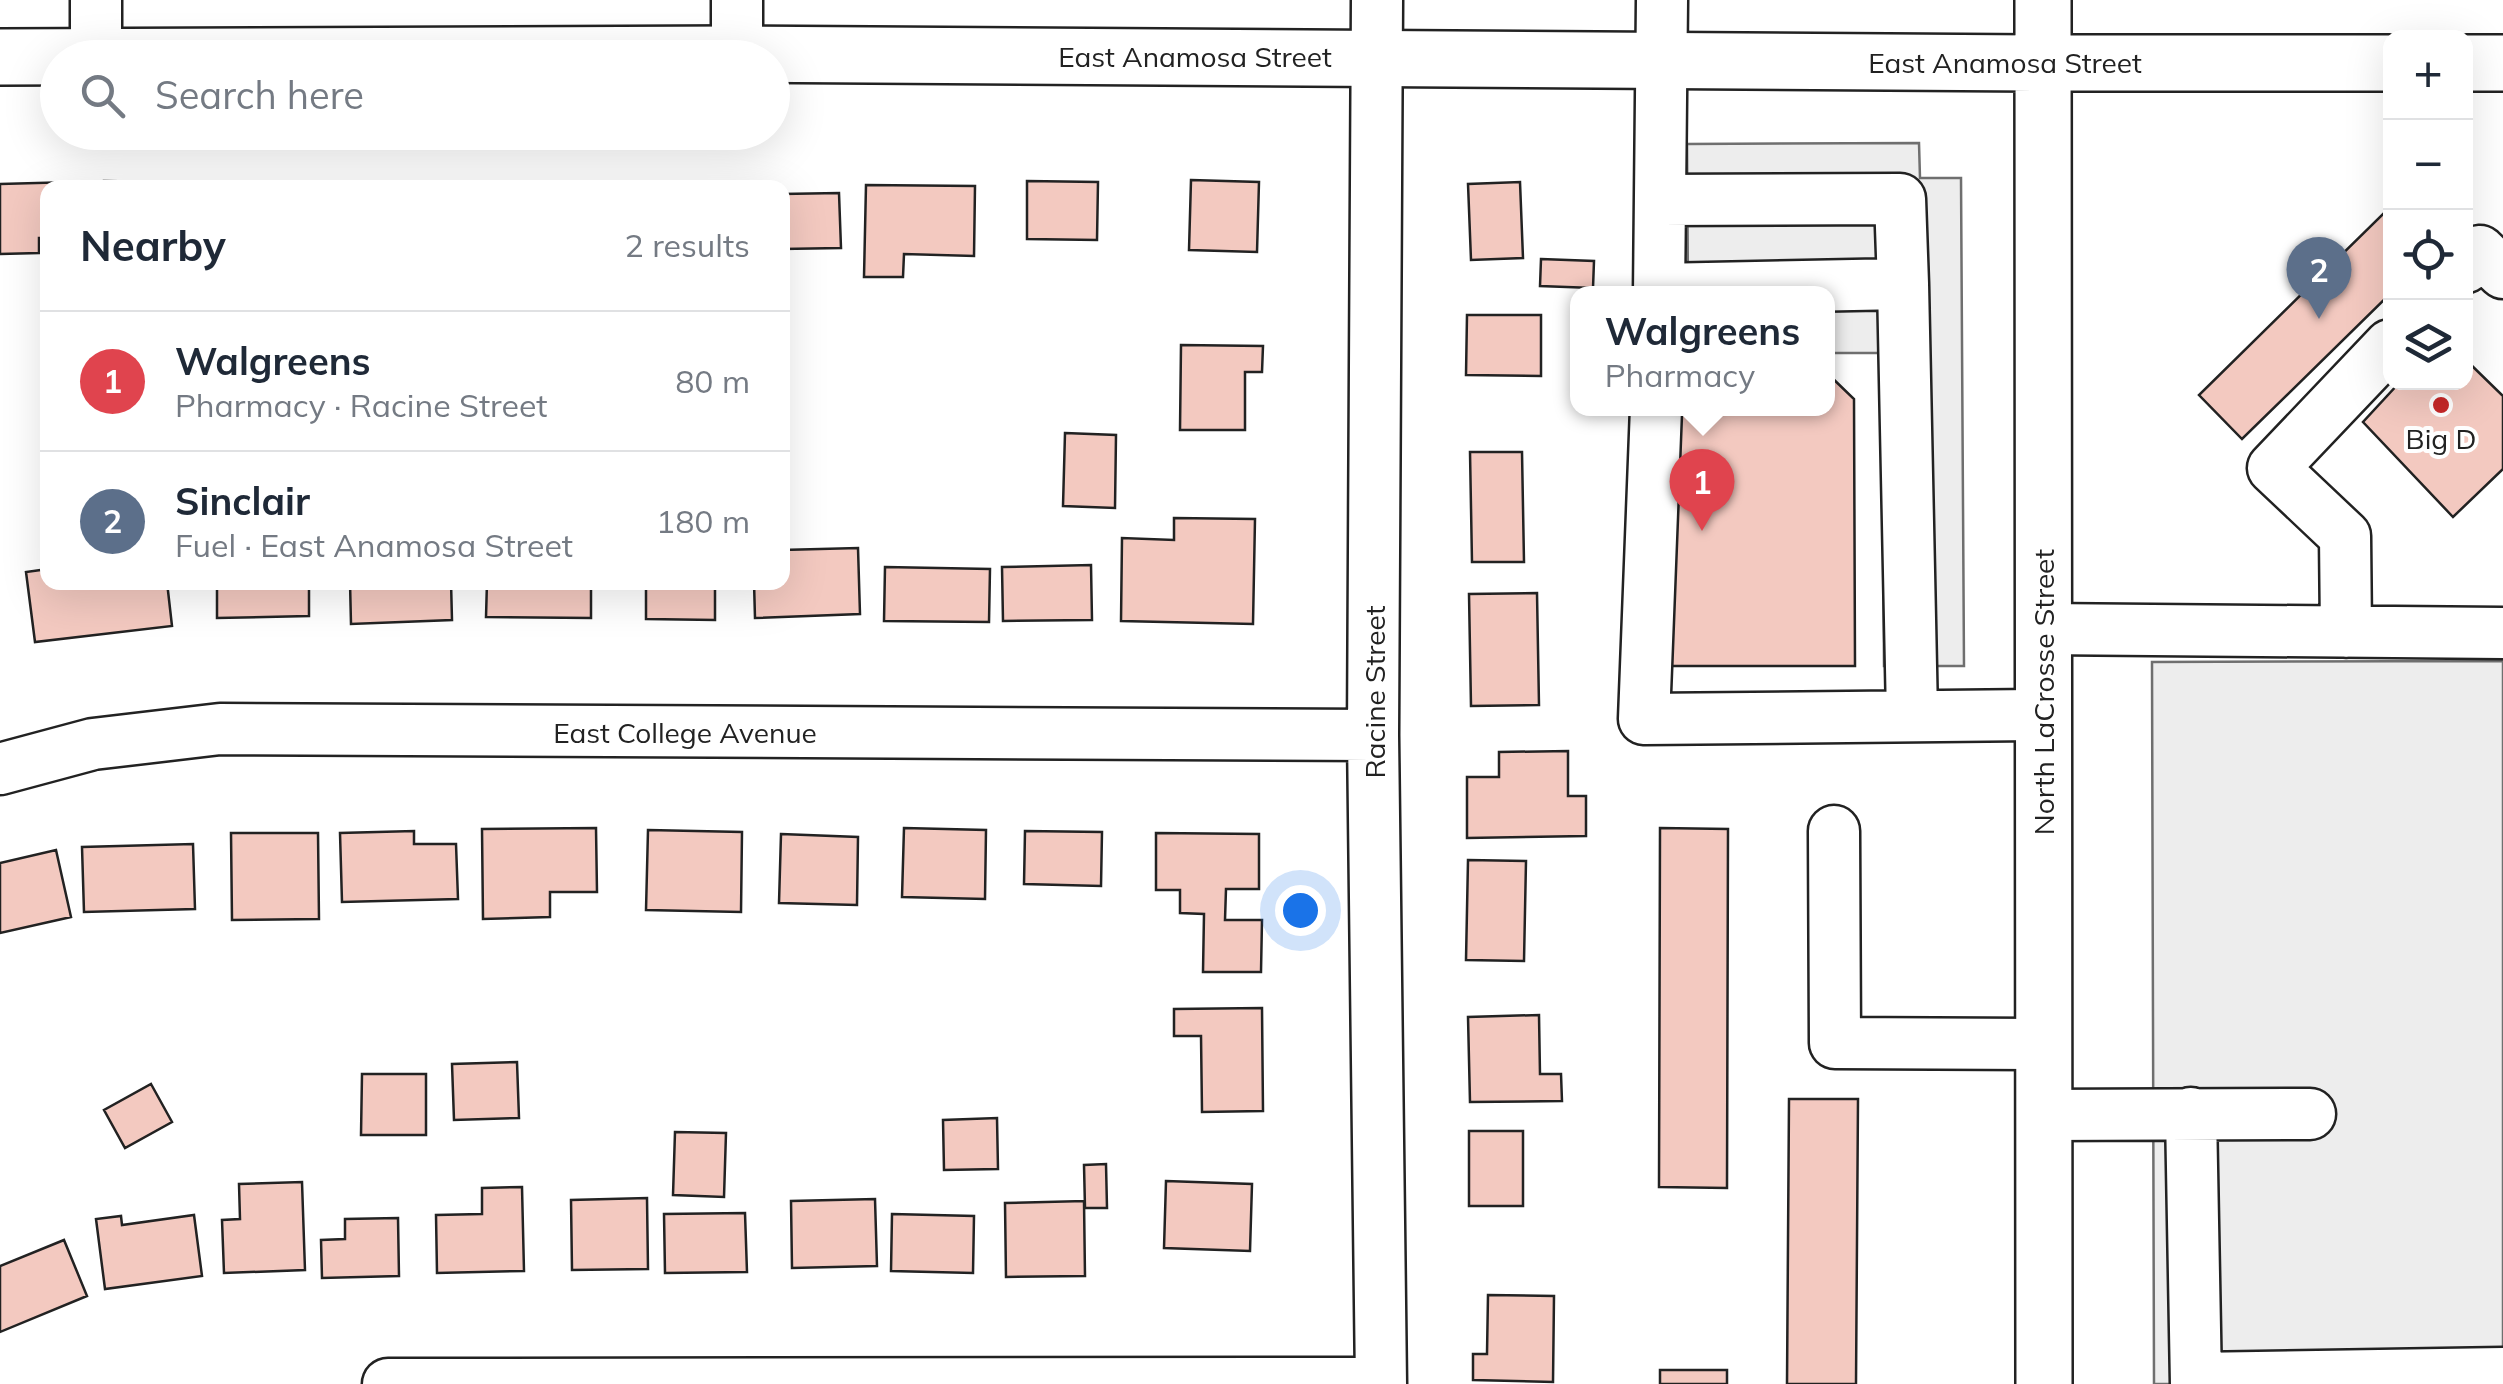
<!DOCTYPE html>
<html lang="en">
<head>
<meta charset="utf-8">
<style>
  :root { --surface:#fff; --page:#f6f6f7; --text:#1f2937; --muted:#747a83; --line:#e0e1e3; --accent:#c62828 }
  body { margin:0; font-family:Mulish,sans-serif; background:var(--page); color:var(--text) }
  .controls { position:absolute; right:30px; top:30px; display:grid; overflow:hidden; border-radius:20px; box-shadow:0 10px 40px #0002 }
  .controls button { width:90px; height:90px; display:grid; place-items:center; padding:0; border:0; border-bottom:2px solid var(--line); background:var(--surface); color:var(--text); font:50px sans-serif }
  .you { position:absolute; left:1300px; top:910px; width:35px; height:35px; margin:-25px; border:8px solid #fff; border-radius:50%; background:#1a73e8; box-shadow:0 0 0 15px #1a73e833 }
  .badge { display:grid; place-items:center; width:65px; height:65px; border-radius:50%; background:var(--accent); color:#fff; font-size:32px; font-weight:700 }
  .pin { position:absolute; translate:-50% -82px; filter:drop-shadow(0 2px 5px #0008) }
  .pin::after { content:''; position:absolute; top:52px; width:35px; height:30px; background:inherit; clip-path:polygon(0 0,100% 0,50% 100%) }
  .popup { position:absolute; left:1570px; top:286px; width:265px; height:130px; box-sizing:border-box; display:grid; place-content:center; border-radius:20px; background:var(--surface); filter:drop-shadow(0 2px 8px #0005); font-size:32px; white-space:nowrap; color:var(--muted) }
  .popup b { font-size:38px; color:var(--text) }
  .popup::after { content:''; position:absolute; left:50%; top:100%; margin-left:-20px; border:20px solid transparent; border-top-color:var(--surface) }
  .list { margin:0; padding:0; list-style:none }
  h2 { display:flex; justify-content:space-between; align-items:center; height:130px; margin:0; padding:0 40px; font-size:42px }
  h2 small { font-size:32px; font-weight:400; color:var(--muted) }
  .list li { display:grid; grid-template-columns:65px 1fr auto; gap:30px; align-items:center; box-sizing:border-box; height:140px; padding:0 40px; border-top:2px solid var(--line) }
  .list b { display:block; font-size:38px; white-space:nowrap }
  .list p { margin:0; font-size:32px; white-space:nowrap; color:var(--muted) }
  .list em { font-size:32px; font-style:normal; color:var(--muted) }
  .icon { flex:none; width:55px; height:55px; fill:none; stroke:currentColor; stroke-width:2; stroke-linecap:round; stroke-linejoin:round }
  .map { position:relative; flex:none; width:2503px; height:1384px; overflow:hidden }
  .search { position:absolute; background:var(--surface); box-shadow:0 10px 40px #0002; left:40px; top:40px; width:750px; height:110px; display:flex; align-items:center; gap:25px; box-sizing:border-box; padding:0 35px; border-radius:55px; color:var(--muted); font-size:38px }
  .panel { position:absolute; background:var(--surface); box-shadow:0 10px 40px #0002; left:40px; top:180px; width:750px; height:410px; border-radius:20px }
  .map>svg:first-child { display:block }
  .parking { fill:#ededed; stroke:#6f6f6f; stroke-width:2.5 }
  .building { fill:#f3c9c0; stroke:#222; stroke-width:2.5 }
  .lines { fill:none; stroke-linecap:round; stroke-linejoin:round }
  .minor-casing { stroke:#222; stroke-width:55 }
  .major-casing { stroke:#222; stroke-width:60 }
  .minor { stroke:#fff; stroke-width:50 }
  .major { stroke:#fff; stroke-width:55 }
  .poi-dot { fill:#c62828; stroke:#fff; stroke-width:4 }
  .labels { text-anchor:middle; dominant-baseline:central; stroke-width:8; stroke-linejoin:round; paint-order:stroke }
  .street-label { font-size:28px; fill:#222; stroke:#fff }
  .poi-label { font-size:28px; fill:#222; stroke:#fff }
</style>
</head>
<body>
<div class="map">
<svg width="2503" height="1384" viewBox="0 0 2503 1384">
  <rect width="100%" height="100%" fill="#fff"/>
  <!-- parking -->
  <path class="parking" d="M1919 143 1920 178H1961L1964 666H1884L1882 353H1827V294L1688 293 1687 144Z
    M2503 661V1384H2154L2152 662Z"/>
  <!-- building -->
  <path class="building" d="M1191 180 1259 182 1257 252 1189 250Z
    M104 181 161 182V188H104Z
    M1027 181 1098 182 1097 240 1027 239Z
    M73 182V188H48V238H39V253L0 254V184Z
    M1520 182 1523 258 1471 260 1468 184Z
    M866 185 975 186 974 256 904 254 903 277H864Z
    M839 193 841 248 782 249V194Z
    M2384 213 2390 220V294L2242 439 2199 395Z
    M1541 259 1594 261 1593 288 1540 286Z
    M1467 315H1541V376L1466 375Z
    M1181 345 1263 346 1262 372H1245V430H1180Z
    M2466 360 2503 396V469L2453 517 2363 422 2400 382H2466Z
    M1827 373 1854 399 1855 666H1661V408H1827Z
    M1065 433 1116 435 1115 508 1063 506Z
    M1470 452H1522L1524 562H1472Z
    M1174 518 1255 519 1253 624 1121 621 1122 538 1174 540Z
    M858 548 860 614 755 618 754 582H782V550Z
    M1091 565 1092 620 1003 621 1002 567Z
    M885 567 990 569 989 622 884 621Z
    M48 569V582H167L172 626 35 642 26 572Z
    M217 582H309V616L217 618Z
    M350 582H451L452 620 351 624Z
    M487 582H591V618L486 617Z
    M646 582H715V620L646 619Z
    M1537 593 1539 705 1471 706 1469 594Z
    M1568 751V796H1586V836L1467 838V777H1499V752Z
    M596 828 597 892H550V917L483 919 482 829Z
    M904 828 986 830 985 899 902 897Z
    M1660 828 1728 829 1727 1188 1659 1187Z
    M648 830 742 832 741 912 646 910Z
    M414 831V844H456L458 899 342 902 340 833Z
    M1025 831 1102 832 1101 886 1024 884Z
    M231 833H318L319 919 232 920Z
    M1156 833 1259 834V889H1226L1225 920H1262L1261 972H1203L1204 914 1180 913V890H1156Z
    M781 834 858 837 857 905 779 903Z
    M193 844 195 909 84 912 82 847Z
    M56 850 71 917 0 933V863Z
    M1468 860 1526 861 1524 961 1466 960Z
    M1262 1008 1263 1111 1202 1112 1201 1036H1174V1009Z
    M1539 1015 1540 1074H1561L1562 1101 1470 1102 1468 1017Z
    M517 1062 519 1118 454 1120 452 1064Z
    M362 1074H426V1135H361Z
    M151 1084 172 1122 125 1148 104 1110Z
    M1789 1099H1858L1856 1384H1787Z
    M997 1118 998 1169 944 1170 943 1120Z
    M1469 1131H1523V1206H1469Z
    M675 1132 726 1133 724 1197 673 1195Z
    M1106 1164 1107 1208H1085L1084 1165Z
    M1166 1181 1252 1184 1250 1251 1164 1248Z
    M302 1182 305 1270 224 1273 222 1220 240 1219 239 1184Z
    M522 1187 524 1271 437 1273 436 1215 482 1214V1188Z
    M647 1198 648 1269 572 1270 571 1200Z
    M875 1199 877 1266 792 1268 791 1201Z
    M1084 1201 1085 1276 1006 1277 1005 1203Z
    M745 1213 747 1272 665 1273 664 1214Z
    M892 1214 974 1216 973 1273 891 1271Z
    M194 1215 202 1276 105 1289 96 1219 121 1216 122 1225Z
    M398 1218 399 1276 322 1278 321 1240 345 1239V1219Z
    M64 1240 87 1296 0 1332V1266Z
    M1488 1295 1554 1296 1553 1382 1473 1380V1354H1487Z
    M1660 1370H1727V1384H1660Z"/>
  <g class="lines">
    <!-- minor casing -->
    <g class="minor-casing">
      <path id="minor" d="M737 0V54
        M1377 0 1373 735 1381 1384
        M96 57V0
        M1660 200 1900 199 1903 284
        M2466 267 2480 251 2503 273
        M1659 289 1903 284 1912 715
        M1659 294 1662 0
        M1656 408 1644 719 2043 715
        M2043 629 2503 633
        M2346 632 2345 536 2273 468 2390 345
        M0 769 93 744 220 729 1373 735
        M1834 831 1835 1043 2044 1044
        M2191 1113 2196 1384
        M2044 1115 2310 1114
        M2196 1378 2503 1373
        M388 1384 1381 1383"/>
    </g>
    <!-- major casing -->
    <g class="major-casing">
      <path id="major" d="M2043 0 2044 1384
        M0 57 737 54 2043 63H2390
        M2466 63H2503"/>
    </g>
    <!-- minor -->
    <use href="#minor" class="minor"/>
    <!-- major -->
    <use href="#major" class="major"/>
  </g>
  <!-- markers -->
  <circle class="poi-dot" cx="2441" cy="405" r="10"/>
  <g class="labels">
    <!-- street labels -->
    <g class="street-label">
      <text x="1195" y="56">East Anamosa Street</text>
      <text x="2005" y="62">East Anamosa Street</text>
      <text transform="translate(1374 692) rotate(-90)">Racine Street</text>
      <text transform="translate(2043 692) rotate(-90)">North LaCrosse Street</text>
      <text x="685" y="732">East College Avenue</text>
    </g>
    <!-- poi labels -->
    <g class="poi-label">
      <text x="2441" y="438">Big D</text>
    </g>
  </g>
</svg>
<div class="controls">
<button>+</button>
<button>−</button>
<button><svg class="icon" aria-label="locate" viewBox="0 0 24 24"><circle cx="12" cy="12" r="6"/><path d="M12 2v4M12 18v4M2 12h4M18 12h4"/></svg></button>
<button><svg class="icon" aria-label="layers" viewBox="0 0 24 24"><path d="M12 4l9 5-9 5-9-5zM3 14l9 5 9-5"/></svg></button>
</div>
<div class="you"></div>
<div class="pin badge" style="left:1702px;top:531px;background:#e0444e">1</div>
<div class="popup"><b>Walgreens</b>Pharmacy</div>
<div class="pin badge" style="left:2319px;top:319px;background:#5c6f8a">2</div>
<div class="search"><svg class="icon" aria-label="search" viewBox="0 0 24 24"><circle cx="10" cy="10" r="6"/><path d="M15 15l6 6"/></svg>Search here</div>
<section class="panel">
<h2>Nearby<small>2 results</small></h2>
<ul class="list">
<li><span class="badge" style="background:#e0444e">1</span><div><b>Walgreens</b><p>Pharmacy · Racine Street</p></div><em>80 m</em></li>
<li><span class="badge" style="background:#5c6f8a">2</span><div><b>Sinclair</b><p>Fuel · East Anamosa Street</p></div><em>180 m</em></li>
</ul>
</section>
</div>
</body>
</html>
